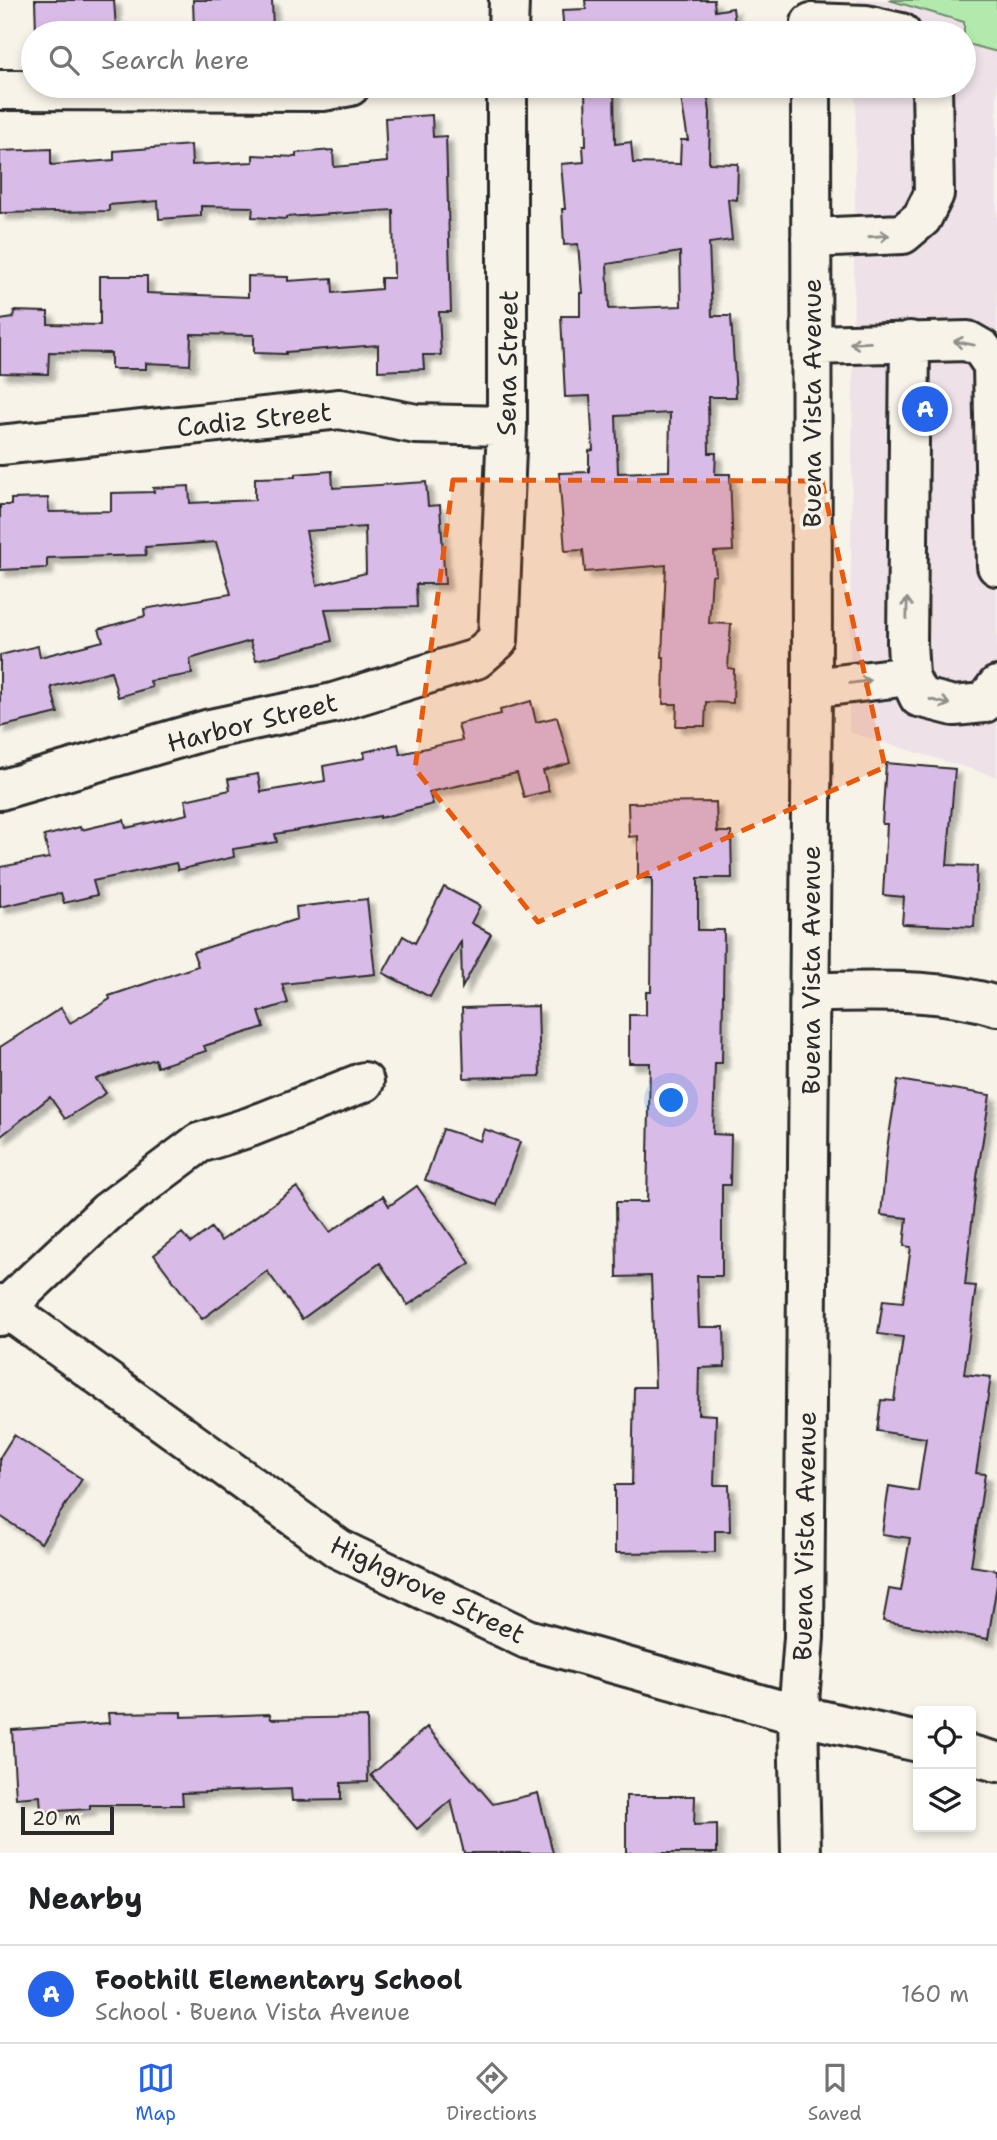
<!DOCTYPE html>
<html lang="en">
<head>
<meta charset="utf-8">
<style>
  :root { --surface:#fff; --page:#f2f2f2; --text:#202124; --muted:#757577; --line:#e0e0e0; --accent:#2563eb }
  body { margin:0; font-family:"Shantell Sans",sans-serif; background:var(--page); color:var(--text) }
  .controls { position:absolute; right:21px; bottom:21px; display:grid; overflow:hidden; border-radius:7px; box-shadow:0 4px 10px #0003 }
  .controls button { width:63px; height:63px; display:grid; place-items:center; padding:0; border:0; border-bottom:2px solid var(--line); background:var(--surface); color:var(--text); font:35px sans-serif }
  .scale { position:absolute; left:21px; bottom:18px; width:93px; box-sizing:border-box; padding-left:7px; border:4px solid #2b2b2b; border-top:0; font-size:19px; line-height:24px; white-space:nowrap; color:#2b2b2b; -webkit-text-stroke:5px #f7f3e8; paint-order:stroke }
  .you { position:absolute; left:672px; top:1101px; width:24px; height:24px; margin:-18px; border:5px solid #fff; border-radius:50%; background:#1a73e8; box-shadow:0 0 0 10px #1a73e833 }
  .badge { display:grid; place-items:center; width:46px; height:46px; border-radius:50%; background:var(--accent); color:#fff; font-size:23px; font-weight:700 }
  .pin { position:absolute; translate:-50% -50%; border:4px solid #fff; box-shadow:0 2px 7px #0006 }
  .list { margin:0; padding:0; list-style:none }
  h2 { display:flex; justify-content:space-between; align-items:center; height:91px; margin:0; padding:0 28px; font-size:30px }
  h2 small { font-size:23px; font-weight:400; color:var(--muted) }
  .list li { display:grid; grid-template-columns:46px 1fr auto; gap:21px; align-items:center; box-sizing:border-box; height:98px; padding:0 28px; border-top:2px solid var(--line) }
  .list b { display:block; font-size:26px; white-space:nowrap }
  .list p { margin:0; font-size:23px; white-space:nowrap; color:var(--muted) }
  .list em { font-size:23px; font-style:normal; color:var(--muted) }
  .icon { flex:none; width:38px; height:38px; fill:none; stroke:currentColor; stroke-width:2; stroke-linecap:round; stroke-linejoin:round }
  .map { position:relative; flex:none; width:997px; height:1853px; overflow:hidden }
  .search { position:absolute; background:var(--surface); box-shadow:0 4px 10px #0003; left:21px; right:21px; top:21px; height:77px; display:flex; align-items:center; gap:18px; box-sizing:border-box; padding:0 24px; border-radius:38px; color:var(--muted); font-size:26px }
  .sheet { height:189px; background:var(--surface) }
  nav { display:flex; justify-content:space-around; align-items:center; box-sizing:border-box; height:98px; border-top:2px solid var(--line); background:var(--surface); font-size:19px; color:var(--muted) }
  nav a { display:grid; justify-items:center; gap:4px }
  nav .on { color:var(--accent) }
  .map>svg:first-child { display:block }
  .built { fill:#eee2e8 }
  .green { fill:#b2eaad; stroke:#6e8a6c; stroke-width:2 }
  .building { fill:#d9bbe8; stroke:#2b2b2b; stroke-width:2; fill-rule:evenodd; filter:url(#shadow) }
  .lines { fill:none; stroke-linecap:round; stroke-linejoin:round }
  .minor-casing { stroke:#2b2b2b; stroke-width:44 }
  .minor { stroke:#f7f3e8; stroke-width:38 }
  .oneway { stroke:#918f8a }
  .marked { fill:#e8590c; fill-opacity:0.2; stroke:#e8590c; stroke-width:5; stroke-dasharray:14 9; stroke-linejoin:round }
  .labels { text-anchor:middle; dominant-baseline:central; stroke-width:7; stroke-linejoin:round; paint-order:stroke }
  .street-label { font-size:26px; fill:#2b2b2b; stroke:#f7f3e8 }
</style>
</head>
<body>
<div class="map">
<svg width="997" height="1853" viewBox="0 0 997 1853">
  <defs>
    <filter id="shadow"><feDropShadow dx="6" dy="6" stdDeviation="2" flood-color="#0004"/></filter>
  </defs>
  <rect width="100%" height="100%" fill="#f7f3e8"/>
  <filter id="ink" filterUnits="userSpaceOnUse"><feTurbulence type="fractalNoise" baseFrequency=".0143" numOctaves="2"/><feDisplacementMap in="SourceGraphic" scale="14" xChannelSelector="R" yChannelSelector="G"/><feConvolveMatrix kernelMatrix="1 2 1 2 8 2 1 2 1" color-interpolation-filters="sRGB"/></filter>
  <g filter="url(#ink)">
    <!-- built -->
    <path class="built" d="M857 0H889L965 22 964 35V33H857Z
      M964 43 997 52V777L849 732 856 86H964Z"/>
    <!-- green -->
    <path class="green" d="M889 0H997V52L964 43V22Z"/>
    <!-- building -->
    <path class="building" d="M35 0H114L116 29 36 32Z
      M193 0H272L273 32H194Z
      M585 0H714L715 11 733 8 736 33H564L562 10 586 9Z
      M585 86H614L615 144 631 142 633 163 680 164 681 140H688L679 86H706L710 112 709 163 738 164 737 200 728 199 732 240 709 243 712 316H731L736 397H708L709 453H716L715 474H730L733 551 714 552 716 575 712 576 709 623 731 624 728 668 734 669 733 703 706 702 705 726H676L677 704H663L664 657H662L666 565 585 572 583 550 565 551 559 473 589 472V451L593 450 590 396 565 397 561 316H580V293H582L578 244 564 245 562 209H565L561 164 584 162 583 146H586ZM680 252 681 306 609 309 607 264ZM670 413 669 471 618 473 616 416Z
      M432 115 433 137 446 136 451 312H439L441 355H423L424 369 378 371V345L286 352V354L254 353V335L191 334 190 365 146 363V369H111V353L49 352 48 374 0 373V320L13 318 14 311 48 312V324L100 325V276H147V293L248 297V276L288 277V281L332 278 333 293 381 289V278H394L393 210 286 217V219L252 217 253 207 201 206V216L159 219 158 201 109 205V211L0 213V151L51 149V165L114 160V151L191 145 192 165 253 162V155L296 157V153L333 150 334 167 387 162 385 118Z
      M332 471 333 488 426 482 428 506 440 505 445 584H416L417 607 325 609 332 641 256 660 250 641 190 659 192 674 150 681 152 687 118 697 111 671 51 687 58 713 0 727V655L38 646 40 657 103 641 99 629 145 616 144 609 231 594 216 542 145 547 146 555 47 558V568L0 570V505H11V499L48 498 49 512 111 511V493L154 492 153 488 189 486 190 503 255 500V478L295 477V474ZM365 527 366 573 317 585 306 531Z
      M531 701 536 722 557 717 570 763 543 771 549 791 524 797 517 773 429 792 433 804 380 818V816L275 834 277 842 233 849 234 857 178 870 176 863 93 881 97 895 64 903 61 893 0 907V867L49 858 44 836 80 827 81 830 124 820 126 828 188 814 185 800 230 790 228 779 258 774 261 792 325 781 323 766 365 758 364 752 398 744 400 754 462 740 458 724 501 714 500 710Z
      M886 763 955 769 947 865 977 866 974 927 902 924 904 897 883 895 887 824H882Z
      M716 802 717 832H731L732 878H698V930H724L722 1063H715L713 1134 731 1135 730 1185H722V1276H697L699 1327H724L725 1367 699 1368 698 1414 716 1415 714 1485H729L730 1531H715V1552L615 1553V1485H632L634 1387H655L651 1276 617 1277 616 1202H647L650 1063H629V1015H646V992H651L652 878H638V836L629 837 628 803Z
      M444 887 480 906 471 923 491 934 462 988 461 941 430 997 383 973 403 936 415 943Z
      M367 899 375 974 282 984 288 1003 259 1012 264 1027 204 1046 206 1051 157 1067 155 1059 96 1079 106 1093 65 1119 50 1097 0 1137V1047L61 1008 70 1023 110 999 109 996 198 966 193 952 297 919 296 907Z
      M538 1006 540 1076 464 1078 462 1008Z
      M898 1080 990 1095 977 1177 965 1285 976 1286 964 1374 991 1377 976 1473 985 1474 971 1566 997 1570V1584L988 1639 883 1621 889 1589 901 1591 910 1538 882 1534 889 1486 918 1491 926 1438 877 1431 881 1400 894 1401 903 1337 878 1334 883 1300 903 1302 911 1247 904 1246 907 1218 881 1215 887 1148Z
      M443 1129 480 1141 484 1129 520 1142 497 1205 425 1180Z
      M417 1186 470 1263 408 1305 380 1263 302 1319 267 1271 202 1319 154 1255 182 1233 191 1243 211 1228 221 1241 297 1187 330 1232 383 1196 389 1206Z
      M14 1435 82 1479 41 1543 0 1516V1457Z
      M181 1712V1717L270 1714 271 1719 367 1717 368 1782 341 1783V1800L292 1801 291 1789 182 1793 183 1805H90V1809L41 1812 40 1796 16 1798 12 1730 109 1723 108 1713Z
      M427 1727 493 1804 538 1793 553 1853H464L451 1800 417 1829 371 1775Z
      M626 1796H695L694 1825 717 1824V1853H626Z"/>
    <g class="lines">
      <!-- minor casing -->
      <g class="minor-casing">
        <path id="minor" d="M811 23 866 25 901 33
          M508 33 509 0
          M0 90 323 91 350 86
          M811 238 903 234 922 218 934 194 932 86
          M910 341 907 643 909 676 919 697 954 706 984 703 997 686
          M811 345 968 341 982 349 993 365 997 566
          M0 445 340 409 416 424 507 426
          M812 688 909 676
          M0 790 210 729 333 703 476 659 498 640 507 426V86
          M810 992C871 992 937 987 997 1006
          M0 1304 339 1549 527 1639 798 1715 918 1742
          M0 1316 5 1308 107 1212 199 1143 250 1127 364 1082
          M971 1755 997 1762
          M801 1853 798 1715 804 1637 812 688 811 86"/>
      </g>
      <!-- minor -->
      <use href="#minor" class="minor"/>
    </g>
    <!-- one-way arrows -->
    <defs><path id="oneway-shaft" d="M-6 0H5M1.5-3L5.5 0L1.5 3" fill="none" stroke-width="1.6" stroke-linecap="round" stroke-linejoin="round" transform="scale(1.75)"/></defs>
    <g class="oneway">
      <use href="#oneway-shaft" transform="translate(879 236) rotate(-4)"/>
      <use href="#oneway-shaft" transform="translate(860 343) rotate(177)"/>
      <use href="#oneway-shaft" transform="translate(964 343) rotate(-169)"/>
      <use href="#oneway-shaft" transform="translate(907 608) rotate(-89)"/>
      <use href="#oneway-shaft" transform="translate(860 682) rotate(-7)"/>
      <use href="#oneway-shaft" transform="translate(940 702) rotate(15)"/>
    </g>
  </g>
  <!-- marked area -->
  <path class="marked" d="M453 480 822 481 885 767 538 922 415 769Z"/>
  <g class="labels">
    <!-- street labels -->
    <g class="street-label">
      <text transform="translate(507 363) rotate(-89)">Sena Street</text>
      <text transform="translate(811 403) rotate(-90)">Buena Vista Avenue</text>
      <text transform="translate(254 419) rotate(-6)">Cadiz Street</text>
      <text transform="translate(252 722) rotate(-14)">Harbor Street</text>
      <text transform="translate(810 970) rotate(-90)">Buena Vista Avenue</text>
      <text transform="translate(804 1536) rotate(-89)">Buena Vista Avenue</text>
      <text transform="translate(428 1589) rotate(26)">Highgrove Street</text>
    </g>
  </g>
</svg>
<div class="controls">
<button><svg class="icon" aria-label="locate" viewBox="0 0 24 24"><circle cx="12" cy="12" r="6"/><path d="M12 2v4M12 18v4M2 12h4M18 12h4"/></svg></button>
<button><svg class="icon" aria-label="layers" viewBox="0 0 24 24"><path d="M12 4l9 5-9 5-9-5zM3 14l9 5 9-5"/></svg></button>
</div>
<div class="scale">20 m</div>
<div class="you"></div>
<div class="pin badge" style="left:925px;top:409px">A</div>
<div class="search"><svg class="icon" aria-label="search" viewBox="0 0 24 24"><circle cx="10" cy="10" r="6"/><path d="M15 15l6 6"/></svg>Search here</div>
</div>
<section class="sheet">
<h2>Nearby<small></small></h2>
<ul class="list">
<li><span class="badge">A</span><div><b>Foothill Elementary School</b><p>School · Buena Vista Avenue</p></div><em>160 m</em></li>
</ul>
</section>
<nav>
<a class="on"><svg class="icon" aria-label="map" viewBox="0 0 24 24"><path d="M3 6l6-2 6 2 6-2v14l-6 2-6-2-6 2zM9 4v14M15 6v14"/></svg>Map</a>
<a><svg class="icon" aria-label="directions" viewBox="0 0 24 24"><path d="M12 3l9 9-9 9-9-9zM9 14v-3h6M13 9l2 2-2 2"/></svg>Directions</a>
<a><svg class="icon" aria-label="saved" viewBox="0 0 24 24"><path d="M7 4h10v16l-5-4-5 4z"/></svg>Saved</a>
</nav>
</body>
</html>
